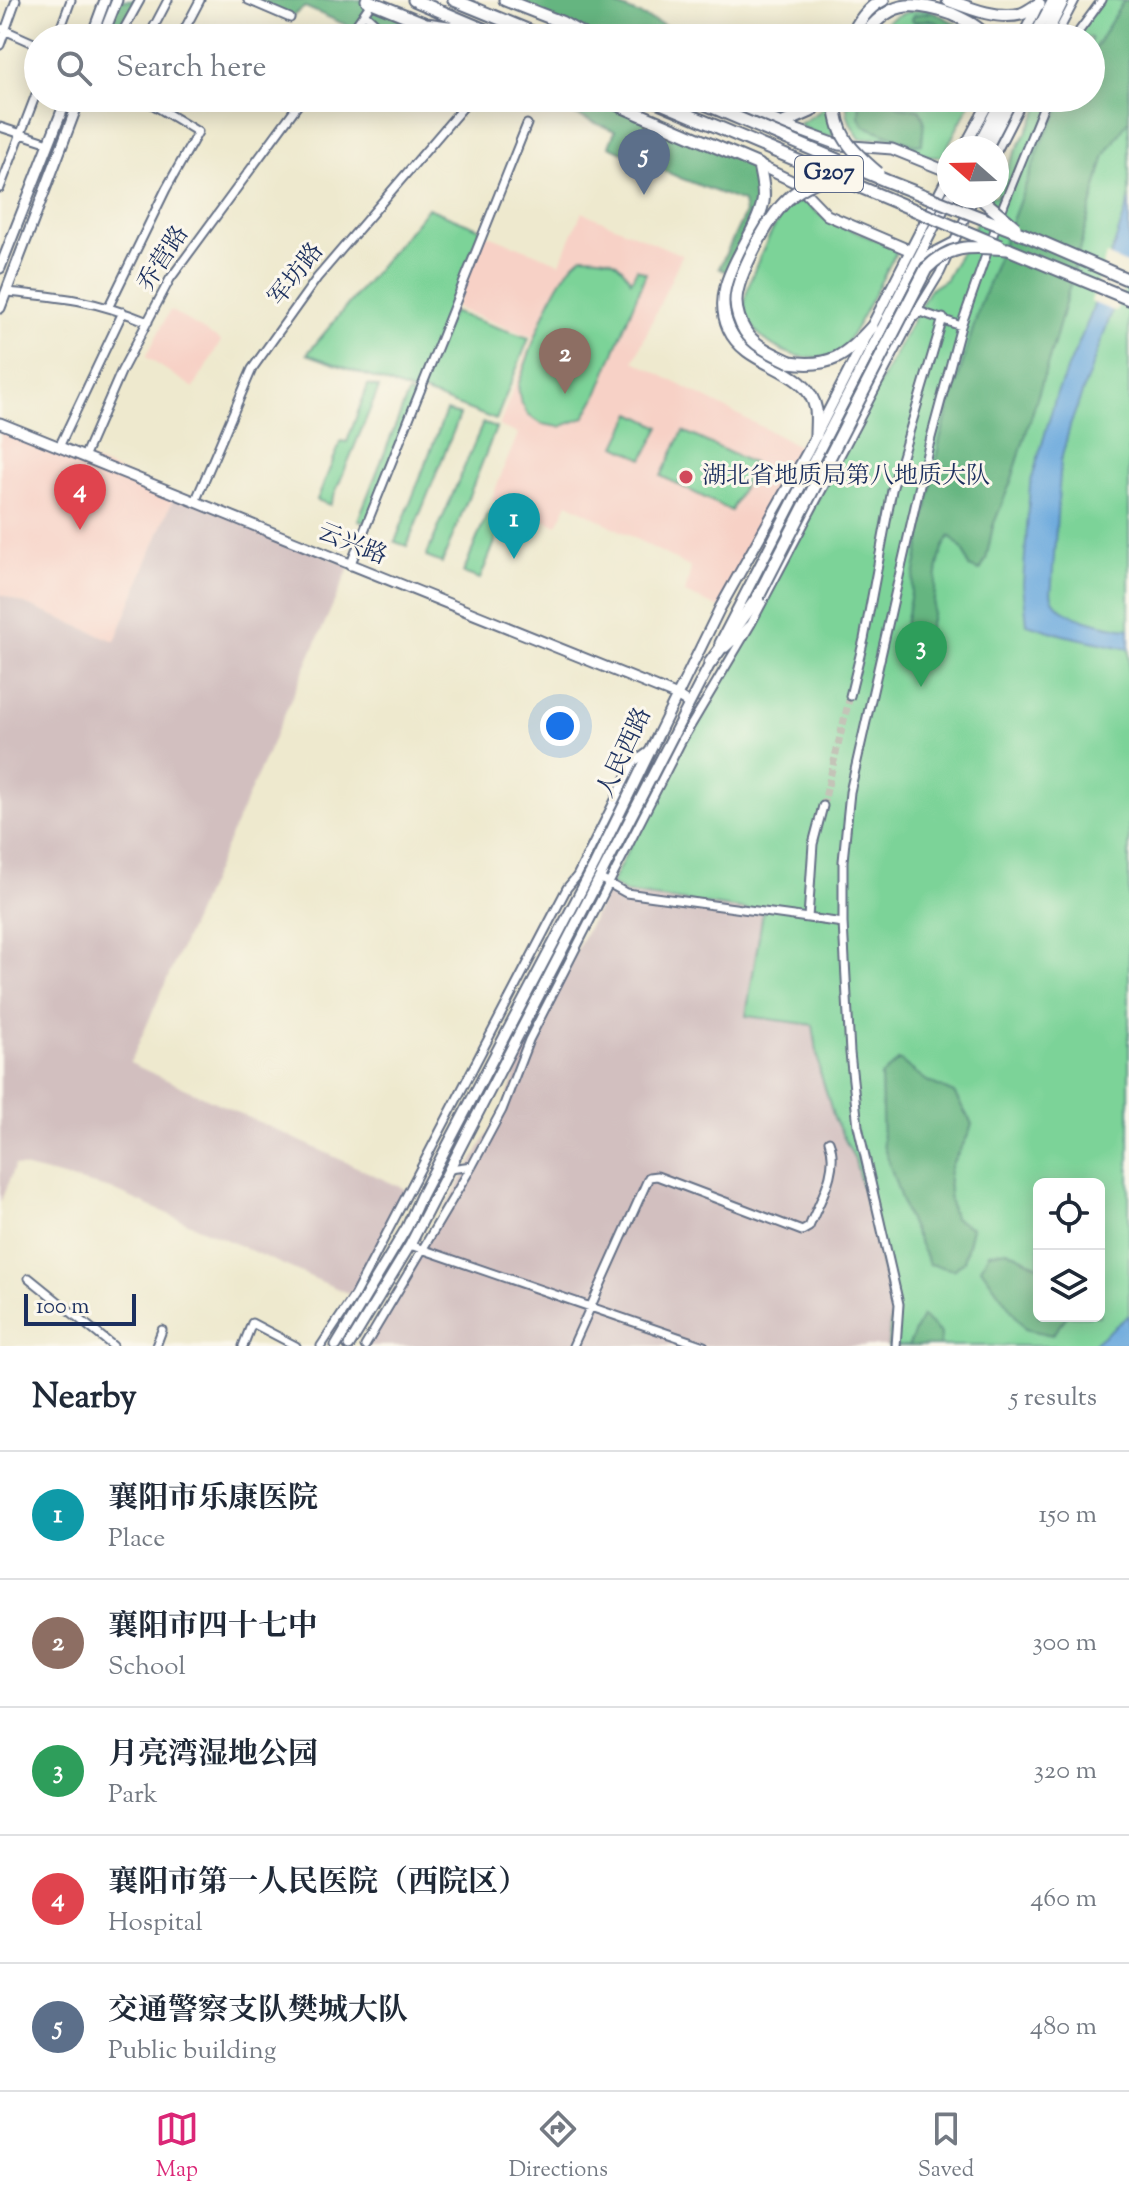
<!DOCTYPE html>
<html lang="en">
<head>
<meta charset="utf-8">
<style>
  :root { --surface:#fff; --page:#f6f6f7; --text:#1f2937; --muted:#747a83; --line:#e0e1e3; --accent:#db2777 }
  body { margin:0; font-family:"Sorts Mill Goudy","Noto Serif SC",serif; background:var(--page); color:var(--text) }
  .controls { position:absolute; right:24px; bottom:24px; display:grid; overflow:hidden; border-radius:12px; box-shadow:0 4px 20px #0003 }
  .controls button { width:72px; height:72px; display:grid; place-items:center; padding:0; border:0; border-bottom:2px solid var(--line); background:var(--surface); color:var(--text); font:40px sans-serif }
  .compass { position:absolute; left:937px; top:136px; width:72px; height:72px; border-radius:50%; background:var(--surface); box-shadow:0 4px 20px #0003; rotate:290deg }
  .scale { position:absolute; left:24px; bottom:20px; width:112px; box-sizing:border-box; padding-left:8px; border:4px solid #1b2f5e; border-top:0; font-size:22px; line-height:28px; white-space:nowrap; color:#1b2f5e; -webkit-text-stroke:6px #fbf7ec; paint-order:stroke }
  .you { position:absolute; left:560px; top:726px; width:28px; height:28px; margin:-20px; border:6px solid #fff; border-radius:50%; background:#1a73e8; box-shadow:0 0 0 12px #1a73e833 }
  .badge { display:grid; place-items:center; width:52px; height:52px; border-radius:50%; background:var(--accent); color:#fff; font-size:26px; font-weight:700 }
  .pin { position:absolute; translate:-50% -66px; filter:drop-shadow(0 2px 4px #0008) }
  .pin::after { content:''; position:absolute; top:42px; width:28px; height:24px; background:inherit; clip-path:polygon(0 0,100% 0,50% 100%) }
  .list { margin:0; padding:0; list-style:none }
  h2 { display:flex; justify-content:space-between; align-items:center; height:104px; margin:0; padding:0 32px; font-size:34px }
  h2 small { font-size:26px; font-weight:400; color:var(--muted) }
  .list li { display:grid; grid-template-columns:52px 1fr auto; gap:24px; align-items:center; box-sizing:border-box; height:128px; padding:0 32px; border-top:2px solid var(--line) }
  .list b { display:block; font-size:30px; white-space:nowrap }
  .list p { margin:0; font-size:26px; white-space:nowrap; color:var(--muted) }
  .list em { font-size:26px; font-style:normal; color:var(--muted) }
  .icon { flex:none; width:44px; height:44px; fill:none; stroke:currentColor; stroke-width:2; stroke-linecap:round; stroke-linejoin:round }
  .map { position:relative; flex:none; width:1129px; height:1346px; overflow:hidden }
  .search { position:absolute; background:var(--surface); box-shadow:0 4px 20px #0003; left:24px; right:24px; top:24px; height:88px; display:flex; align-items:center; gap:20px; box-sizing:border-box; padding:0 28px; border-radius:44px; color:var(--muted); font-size:30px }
  .sheet { height:744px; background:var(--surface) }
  nav { display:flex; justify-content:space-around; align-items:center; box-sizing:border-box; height:112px; border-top:2px solid var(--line); background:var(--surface); font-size:22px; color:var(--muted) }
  nav a { display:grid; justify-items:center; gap:4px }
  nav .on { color:var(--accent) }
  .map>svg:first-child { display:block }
  .built { fill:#f7d1c6 }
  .industrial { fill:#d2bfbf }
  .green { fill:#7cd398; stroke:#4c817b; stroke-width:2; fill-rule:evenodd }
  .forest { fill:#65b580; stroke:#40726f; stroke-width:2 }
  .water { fill:#6ba9dd; stroke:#436c9e; stroke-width:2 }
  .pier { fill:#eee9ce }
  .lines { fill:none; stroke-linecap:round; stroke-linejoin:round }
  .minor-tunnel { stroke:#c4c4b8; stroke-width:7; stroke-dasharray:7 3.5; stroke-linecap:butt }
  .minor-casing { stroke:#657085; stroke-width:11 }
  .major-casing { stroke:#657085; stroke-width:13 }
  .highway-casing { stroke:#657085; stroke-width:15 }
  .minor { stroke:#fff; stroke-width:7 }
  .major { stroke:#fff; stroke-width:9 }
  .highway { stroke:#fff; stroke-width:11 }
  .highway-bridge-casing { stroke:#657085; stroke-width:15; stroke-linecap:butt }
  .highway-bridge { stroke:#fff; stroke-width:11 }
  .poi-dot { fill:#d1495b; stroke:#fbf7ec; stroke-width:3 }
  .labels { text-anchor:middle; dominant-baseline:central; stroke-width:6; stroke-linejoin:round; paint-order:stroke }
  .shield { fill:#fbf7ec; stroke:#5e6b89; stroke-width:2 }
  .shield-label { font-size:22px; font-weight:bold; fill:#1b2f5e }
  .street-label { font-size:24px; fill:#1b2f5e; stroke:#fbf7ec }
  .poi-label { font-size:24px; fill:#1b2f5e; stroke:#fbf7ec; text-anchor:start }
</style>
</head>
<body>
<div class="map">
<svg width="1129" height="1346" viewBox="0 0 1129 1346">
  <rect width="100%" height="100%" fill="#fbf7ec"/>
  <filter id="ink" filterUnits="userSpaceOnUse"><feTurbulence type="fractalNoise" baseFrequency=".0125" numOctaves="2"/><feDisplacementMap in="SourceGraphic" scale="16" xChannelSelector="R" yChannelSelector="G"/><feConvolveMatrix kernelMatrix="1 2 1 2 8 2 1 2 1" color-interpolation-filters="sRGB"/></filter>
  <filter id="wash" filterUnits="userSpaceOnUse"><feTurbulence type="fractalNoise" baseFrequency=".006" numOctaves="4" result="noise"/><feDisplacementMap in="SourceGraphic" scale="32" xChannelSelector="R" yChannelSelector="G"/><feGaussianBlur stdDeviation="1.8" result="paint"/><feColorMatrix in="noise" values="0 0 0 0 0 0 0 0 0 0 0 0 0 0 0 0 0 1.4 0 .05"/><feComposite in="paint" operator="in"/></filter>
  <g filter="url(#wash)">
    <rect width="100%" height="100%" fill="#eee9ce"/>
    <!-- built -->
    <path class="built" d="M582 212 682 255 634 361 808 451 720 608 685 593 691 568 568 503 557 525 491 500 518 434 499 426 533 337 455 308 484 233 560 263Z
      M170 310 221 341 194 388 146 357Z
      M0 423 175 494 115 641 0 594Z"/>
    <!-- industrial -->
    <path class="industrial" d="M175 494 350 566 130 1063 409 1191 354 1296 111 1189 15 1165 0 1203V594L115 641Z
      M611 884 764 912 813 1025 820 1072 834 1118 855 1160 892 1307 896 1346H365L502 1110 529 1040Z"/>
    <!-- green -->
    <path class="green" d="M1102 0H1129V1346H888L892 1307 855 1160 834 1118 820 1072 813 1025 746 1016 763 912 626 893 611 884 686 733 751 624 929 290 946 279 991 196H997V186L1045 98H1091V38H1074ZM1039 1184H1099V1316H1039Z
      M929 9 981 38H870C889 16 899 12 929 9Z
      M828 98H830L829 119 834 136H821L798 125 820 111Z
      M848 98H973L942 157H930L885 138 860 139C851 126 844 114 848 98Z
      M804 201 825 219 898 249C889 265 851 342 841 350 811 373 749 344 745 307 743 289 774 221 788 207 791 204 799 202 804 201Z
      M428 208 481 229 415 393 307 354Z
      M582 256C609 257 617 257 631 281L637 269 646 273 597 395 584 418 560 427 542 424 528 415 520 400 518 385C532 349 552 277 582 256Z
      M452 312 529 338 496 420 420 391Z
      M368 385 379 388 330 505 317 500 341 441 347 442Z
      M408 394 417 397 367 524 358 520Z
      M446 411 460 415 407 546 395 542Z
      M632 413 660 427 643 459 616 446Z
      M483 423 496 428 442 563 426 557Z
      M683 431 754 464 731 511 661 476Z
      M496 508 507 512 480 579 463 573 487 514Z"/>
    <!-- forest -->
    <path class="forest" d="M117 0H140L119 38H102Z
      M248 0H367L457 38H347L353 28 305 7 290 18Z
      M505 0H604L695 38H589Z
      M1124 0H1129V120L1105 155 1055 340 1012 479 993 526 986 560 980 571 969 567 964 551 950 536C928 566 942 614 920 648L904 630 940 439 980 305 1043 139 1066 98H1091V55Z
      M934 12 957 24 974 38H944L938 23 928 20 914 22 912 19 914 15Z
      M517 98H602L759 165 763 201 730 274 719 268 745 213 743 202 680 178 609 146 615 131 545 102Z
      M721 98H821L781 124Z
      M860 98H889L900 107 919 109 924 120 922 144 915 145 864 126 859 117Z
      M899 1060 927 1081 954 1093 972 1124C969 1138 961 1147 954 1160 945 1176 949 1201 954 1218L972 1228 964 1261 954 1270 929 1264 906 1214 883 1145 881 1076Z
      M1007 1250 1039 1266V1316H1067L1052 1335 1025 1329 981 1268 989 1253Z
      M922 1316 941 1334 940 1346H908Z"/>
    <!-- water -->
    <path class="water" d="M1129 201V265L1070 426 1061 460 1052 583C1052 588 1050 592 1052 597 1058 617 1110 627 1129 629V649L1063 635 1027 624 1023 584 1030 485 1057 393 1090 317Z
      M1129 1315V1346H1091Z"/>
    <!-- pier -->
    <path class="pier" d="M1106 255 1129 265V277L1116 312 1091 302Z"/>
  </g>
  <g filter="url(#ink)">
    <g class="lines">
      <!-- minor-tunnel -->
      <path class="minor-tunnel" d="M823 806 850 696"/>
      <!-- minor casing -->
      <g class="minor-casing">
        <path id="minor" d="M248 0 290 18
          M365 14 391 38
          M0 28 38 45
          M57 38 71 0
          M119 38 140 0
          M148 38 168 0
          M180 38 200 0
          M347 38 372 2
          M1055 38 1075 0
          M1074 38 1102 0
          M0 45 16 0
          M0 127 49 143
          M997 151 1024 98
          M0 188 38 89
          M918 260 953 242
          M6 292C63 297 94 300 148 322
          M109 306 166 189 198 132 147 101
          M915 314 940 273 975 196
          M59 447 123 312
          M84 457 121 372 170 279 303 98
          M195 502 252 369 317 278 471 98
          M350 566 527 124
          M726 648 751 624 912 319 921 312 961 326
          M850 696 864 639 892 490 943 318
          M599 878 626 893 808 918 813 844 823 806
          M808 918 843 923
          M450 1169 472 1166
          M410 1245 704 1346
          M29 1278 113 1346
          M156 1346 162 1330
          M243 1346 252 1323 296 1346
          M321 1346 354 1296 567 888 577 876 634 762 648 752
          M365 1346 472 1166 502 1110 529 1040 681 742 751 624
          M573 1346 649 1177 657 1176 802 1231 809 1227C820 1200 840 1169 829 1141
          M896 1346 899 1304 858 1126 850 1053 843 923V861L850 792 929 445 961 326 1004 204 1047 98"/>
      </g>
      <!-- major casing -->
      <g class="major-casing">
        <path id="major" d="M91 38 105 0
          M102 38 117 0
          M1022 38 1039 3
          M1033 38 1053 0
          M781 124 839 145 892 149 949 172
          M964 148 991 98
          M976 148 1002 98
          M759 165 796 183 827 215 909 250
          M0 268 67 98
          M0 308 80 98
          M0 423 675 695 689 704
          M720 643 950 196
          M336 1346 407 1227 421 1196 595 864 720 608 808 451 949 175
          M349 1346 410 1245 712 660"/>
      </g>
      <!-- highway casing -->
      <g class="highway-casing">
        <path id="highway" d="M367 0 426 24 492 33
          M414 0 504 38
          M454 0 547 38
          M505 0 561 22 589 38
          M948 0C969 8 998 20 1021 14 1027 12 1033 7 1039 4
          M437 30 457 38
          M851 38C857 23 868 7 883 0
          M862 38C889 1 910 0 952 14 967 21 978 26 988 38
          M1044 38 1063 0
          M602 98 759 165C761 176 765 190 763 202 754 244 708 283 729 329 747 369 808 365 816 410 817 418 816 427 816 435
          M721 98 781 124 811 111 821 98
          M986 148 1012 98
          M1025 235 1129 280
          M1008 249 1129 299
          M790 362C830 368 846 356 872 327
          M710 663 758 597"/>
      </g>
      <!-- minor -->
      <use href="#minor" class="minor"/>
      <!-- major -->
      <use href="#major" class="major"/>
      <!-- highway -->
      <use href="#highway" class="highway"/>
      <!-- highway-bridge casing -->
      <g class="highway-bridge-casing">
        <path id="highway-bridge" d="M649 98 1000 246
          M691 98 887 181 1025 235
          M835 98C836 136 850 149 878 173
          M978 196 1015 227
          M790 362C774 354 755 347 745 331 740 323 736 311 736 302 735 278 770 215 788 199 800 187 816 182 831 175
          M758 597 926 269C952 242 974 247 1008 249"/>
      </g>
      <!-- highway-bridge -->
      <use href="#highway-bridge" class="highway-bridge"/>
    </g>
  </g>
  <!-- markers -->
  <circle class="poi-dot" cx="686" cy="477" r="8"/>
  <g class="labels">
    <!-- shield labels -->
    <rect class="shield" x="795" y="156" width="68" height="36" rx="6"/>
    <g class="shield-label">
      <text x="829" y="174">G207</text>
    </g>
    <!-- street labels -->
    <g class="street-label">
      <text transform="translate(164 259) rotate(-57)">乔营路</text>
      <text transform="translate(297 275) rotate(-52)">军坊路</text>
      <text transform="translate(352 545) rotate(22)">云兴路</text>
      <text transform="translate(625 753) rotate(-65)">人民西路</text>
    </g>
    <!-- poi labels -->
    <g class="poi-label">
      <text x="702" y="477">湖北省地质局第八地质大队</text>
    </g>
  </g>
</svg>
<div class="controls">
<button><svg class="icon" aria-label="locate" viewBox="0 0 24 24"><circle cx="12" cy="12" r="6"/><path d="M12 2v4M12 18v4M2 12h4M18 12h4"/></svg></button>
<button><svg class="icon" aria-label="layers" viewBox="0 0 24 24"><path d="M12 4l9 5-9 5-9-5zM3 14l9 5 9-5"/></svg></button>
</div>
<svg class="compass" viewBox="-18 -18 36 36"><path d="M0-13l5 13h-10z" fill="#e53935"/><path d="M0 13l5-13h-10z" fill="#747a83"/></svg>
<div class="scale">100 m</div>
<div class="you"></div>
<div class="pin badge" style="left:514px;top:559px;background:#0f9aa8">1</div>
<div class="pin badge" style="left:565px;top:394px;background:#8d6e63">2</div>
<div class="pin badge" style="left:921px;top:687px;background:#2e9e5b">3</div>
<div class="pin badge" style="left:80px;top:530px;background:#e0444e">4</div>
<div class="pin badge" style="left:644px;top:195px;background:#5c6f8a">5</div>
<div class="search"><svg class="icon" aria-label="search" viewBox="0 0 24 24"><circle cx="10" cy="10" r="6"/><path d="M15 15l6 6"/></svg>Search here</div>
</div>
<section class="sheet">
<h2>Nearby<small>5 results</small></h2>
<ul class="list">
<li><span class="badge" style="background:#0f9aa8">1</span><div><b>襄阳市乐康医院</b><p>Place</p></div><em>150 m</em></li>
<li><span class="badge" style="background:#8d6e63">2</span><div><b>襄阳市四十七中</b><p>School</p></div><em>300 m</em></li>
<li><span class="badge" style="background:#2e9e5b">3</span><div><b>月亮湾湿地公园</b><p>Park</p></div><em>320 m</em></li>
<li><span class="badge" style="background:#e0444e">4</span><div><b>襄阳市第一人民医院（西院区）</b><p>Hospital</p></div><em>460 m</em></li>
<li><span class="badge" style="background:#5c6f8a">5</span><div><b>交通警察支队樊城大队</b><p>Public building</p></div><em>480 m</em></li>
</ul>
</section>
<nav>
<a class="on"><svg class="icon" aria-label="map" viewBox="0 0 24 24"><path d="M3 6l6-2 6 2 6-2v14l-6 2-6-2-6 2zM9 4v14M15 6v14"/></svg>Map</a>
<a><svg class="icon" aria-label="directions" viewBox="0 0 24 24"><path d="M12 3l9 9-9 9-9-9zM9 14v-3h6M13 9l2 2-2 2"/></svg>Directions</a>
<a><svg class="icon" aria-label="saved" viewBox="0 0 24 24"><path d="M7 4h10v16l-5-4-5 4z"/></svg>Saved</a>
</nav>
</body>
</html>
